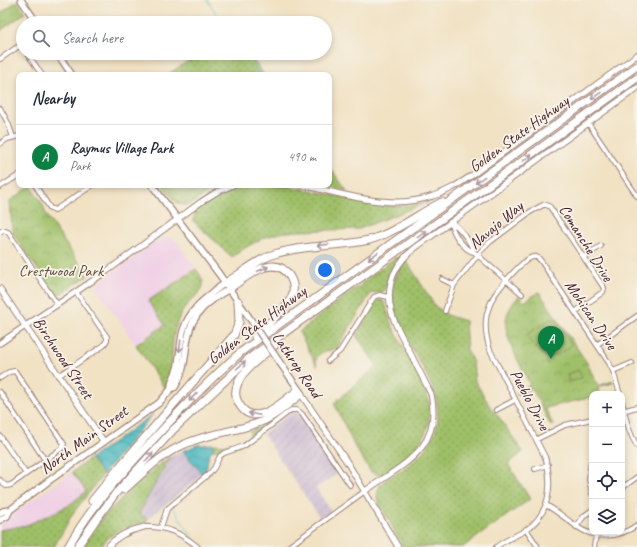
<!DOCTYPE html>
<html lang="en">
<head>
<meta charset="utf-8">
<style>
  :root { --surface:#fff; --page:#f2f2f3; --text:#1f2937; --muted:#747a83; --line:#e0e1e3; --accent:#0b8043 }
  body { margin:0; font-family:Caveat,sans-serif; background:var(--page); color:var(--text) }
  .controls { position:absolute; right:12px; bottom:12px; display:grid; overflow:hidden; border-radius:8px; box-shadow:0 2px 6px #0003 }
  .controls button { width:36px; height:36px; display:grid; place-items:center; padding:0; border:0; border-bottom:1px solid var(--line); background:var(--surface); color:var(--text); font:20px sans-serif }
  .you { position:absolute; left:325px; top:270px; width:14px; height:14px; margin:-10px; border:3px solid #fff; border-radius:50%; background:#1a73e8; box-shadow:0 0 0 6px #1a73e833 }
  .badge { display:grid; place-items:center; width:26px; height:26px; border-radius:50%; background:var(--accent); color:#fff; font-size:13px; font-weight:700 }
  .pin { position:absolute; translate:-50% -33px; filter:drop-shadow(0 1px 2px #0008) }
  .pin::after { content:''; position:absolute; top:21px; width:14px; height:12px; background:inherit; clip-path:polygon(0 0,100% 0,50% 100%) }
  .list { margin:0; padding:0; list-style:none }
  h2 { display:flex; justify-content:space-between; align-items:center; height:52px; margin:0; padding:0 16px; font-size:17px }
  h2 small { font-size:13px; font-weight:400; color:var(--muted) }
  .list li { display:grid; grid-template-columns:26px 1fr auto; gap:12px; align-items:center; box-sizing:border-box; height:64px; padding:0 16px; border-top:1px solid var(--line) }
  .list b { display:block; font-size:15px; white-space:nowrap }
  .list p { margin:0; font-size:13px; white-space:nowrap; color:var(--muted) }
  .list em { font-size:13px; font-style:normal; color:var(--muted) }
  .icon { flex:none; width:22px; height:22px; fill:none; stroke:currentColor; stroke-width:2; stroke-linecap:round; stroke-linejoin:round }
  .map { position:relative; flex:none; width:637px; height:547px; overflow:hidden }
  .search { position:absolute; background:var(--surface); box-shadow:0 2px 6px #0003; left:16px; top:16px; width:316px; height:44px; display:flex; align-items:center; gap:10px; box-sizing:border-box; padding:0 14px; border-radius:22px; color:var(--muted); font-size:15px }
  .panel { position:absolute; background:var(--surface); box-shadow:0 2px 6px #0003; left:16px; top:72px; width:316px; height:116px; border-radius:8px }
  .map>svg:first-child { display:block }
  .built { fill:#f0d0e5 }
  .industrial { fill:url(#industrial-furrows) }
  .grass { fill:url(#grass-dots); stroke:#74704a }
  .park { fill:url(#park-crowns); stroke:#74704a }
  .pitch { fill:#9fc068; stroke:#74704a }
  .water { fill:url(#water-waves); stroke:#4a6c75 }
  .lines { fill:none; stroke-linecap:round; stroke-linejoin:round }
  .stream { stroke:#49b8bf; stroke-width:1 }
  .minor-casing { stroke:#9e8078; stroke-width:6 }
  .tertiary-casing { stroke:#9e8078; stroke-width:7 }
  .secondary-casing { stroke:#9e8078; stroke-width:8 }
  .motorway-casing { stroke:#9e8078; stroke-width:9 }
  .minor { stroke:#fff; stroke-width:4 }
  .tertiary { stroke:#fff; stroke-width:5 }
  .secondary { stroke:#fff; stroke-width:5.5 }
  .motorway { stroke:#fff; stroke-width:7 }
  .secondary-bridge-casing { stroke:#9e8078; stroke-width:8; stroke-linecap:butt }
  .secondary-bridge { stroke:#fff; stroke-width:5.5 }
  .oneway { stroke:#ae9aa0 }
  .labels { text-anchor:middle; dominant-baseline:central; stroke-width:3.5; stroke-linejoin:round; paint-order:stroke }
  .street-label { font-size:16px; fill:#4a1f2b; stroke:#f7f3e8 }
  .park-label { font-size:16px; fill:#644f3d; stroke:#f7f3e8 }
</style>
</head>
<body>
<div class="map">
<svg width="637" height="547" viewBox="0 0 637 547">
  <defs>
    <pattern id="industrial-furrows" width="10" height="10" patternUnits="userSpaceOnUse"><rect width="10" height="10" fill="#cebed2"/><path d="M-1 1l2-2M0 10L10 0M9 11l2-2" fill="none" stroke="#b2a3b4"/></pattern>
    <pattern id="grass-dots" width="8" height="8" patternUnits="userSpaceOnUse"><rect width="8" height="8" fill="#9fc068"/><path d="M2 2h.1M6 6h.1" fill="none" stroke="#849b56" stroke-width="1.8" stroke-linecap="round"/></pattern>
    <pattern id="park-crowns" width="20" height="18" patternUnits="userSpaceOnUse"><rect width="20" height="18" fill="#9fc068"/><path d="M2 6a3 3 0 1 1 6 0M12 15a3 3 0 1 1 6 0" fill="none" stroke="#849b56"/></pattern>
    <pattern id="water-waves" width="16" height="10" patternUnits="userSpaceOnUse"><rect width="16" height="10" fill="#49b8bf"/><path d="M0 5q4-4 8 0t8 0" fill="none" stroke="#3f959b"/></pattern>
  </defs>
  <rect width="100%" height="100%" fill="#f7f3e8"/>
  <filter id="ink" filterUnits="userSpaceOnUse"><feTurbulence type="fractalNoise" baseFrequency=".025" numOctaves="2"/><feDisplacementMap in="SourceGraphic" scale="8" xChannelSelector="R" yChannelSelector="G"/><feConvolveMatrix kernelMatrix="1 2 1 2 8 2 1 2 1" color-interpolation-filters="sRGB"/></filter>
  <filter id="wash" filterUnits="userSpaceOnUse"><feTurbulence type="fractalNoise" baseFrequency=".012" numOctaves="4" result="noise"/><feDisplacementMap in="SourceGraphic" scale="16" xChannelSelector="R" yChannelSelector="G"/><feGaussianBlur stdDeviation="0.9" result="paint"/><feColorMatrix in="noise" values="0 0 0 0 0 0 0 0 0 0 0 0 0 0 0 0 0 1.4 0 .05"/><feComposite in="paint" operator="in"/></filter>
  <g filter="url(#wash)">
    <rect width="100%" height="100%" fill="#f1e2c4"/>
    <!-- built -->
    <path class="built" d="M167 237 174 239 178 243 196 269 148 301 165 325 136 345 95 286 160 238Z
      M72 472 86 491 84 493 68 506 27 525 0 530V524Z"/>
    <!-- industrial -->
    <path class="industrial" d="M295 412 301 416 339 473 316 488 331 511 320 518 263 434 289 414Z
      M183 451 203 475 147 519 139 513 170 457Z"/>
    <!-- grass -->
    <path class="grass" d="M200 53H248L264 75H167Z
      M329 166 347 191 320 185H329Z
      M162 185H221L209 191 191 204 184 205 177 203Z
      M250 185 289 186 386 206 415 205 436 199 359 229 298 231 279 233 263 238 248 246 232 257 194 222C194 219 194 216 195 213 203 199 235 188 250 185Z
      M396 257 398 259 391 269 385 290 382 292 371 293 338 346C330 354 312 348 317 366L299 332 351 291 361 286 362 283Z
      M406 260 435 306 449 316 465 321 467 350 473 363 475 381 491 408 496 413 523 452 508 464 530 499 463 547H403L377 498C377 493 378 489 381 484 386 479 393 476 399 472 419 458 438 441 438 414 437 360 363 314 406 260Z
      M196 269C199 274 204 279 203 285 201 293 190 300 186 307 182 311 179 317 177 323 169 344 176 368 165 389L136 345 165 325 148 301Z
      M377 300H382C387 304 388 316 391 323 398 337 405 351 412 364 418 375 425 386 428 398 435 423 422 447 401 461 395 466 388 471 381 475L371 472 355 447 334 403 377 366 356 335 374 303Z
      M266 426 240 445 229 449 213 450V444C226 445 239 446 250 437V431Z
      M170 457 139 513 147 519V522C126 526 114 530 100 547H85V543L101 520 111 509 153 469Z
      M91 458 103 475 73 513 54 547H0V530L27 525 68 506 84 493 86 491 72 472Z"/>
    <!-- park -->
    <path class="park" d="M17 1 25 13 0 31V14Z
      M31 186 43 205 46 215 88 276 58 295H55L14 235 12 230 10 201Z
      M539 292 587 363 598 386 613 381V383L598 387 600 394H592V397L545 408 553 425 551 426 532 388 517 395 516 393 530 385C523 369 504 338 506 321 507 311 513 303 519 296L524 302Z"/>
    <!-- pitch -->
    <path class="pitch" d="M551 319 556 321 572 345C549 363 541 359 526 335Z
      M579 370 582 378 569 382 567 374Z"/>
    <!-- water -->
    <path class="water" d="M153 414 103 475 91 458Z
      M213 444V450C205 456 210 466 203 475L183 451 197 445Z"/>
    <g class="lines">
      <!-- stream -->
      <path class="stream" d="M207 0 223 23
        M244 53 260 75
        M173 508 193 538"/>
    </g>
  </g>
  <g filter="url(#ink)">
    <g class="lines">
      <!-- minor casing -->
      <g class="minor-casing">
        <path id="minor" d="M27 53 42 75
          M0 59 16 48 20 46 23 47
          M0 108 8 123 13 137
          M588 123 637 196
          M0 144 7 139 19 136
          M35 185 50 208 55 210 93 185
          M0 187 19 175
          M451 222C452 232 463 250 474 252L522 294
          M451 222C459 226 471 243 474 252
          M0 232 3 230 8 232 57 304
          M584 257 601 246
          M442 279 454 285
          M445 311 454 285 481 251 490 242 530 212 545 204 550 207 604 288 603 292 575 312
          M598 344 637 316
          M328 361 340 351 374 297 379 295 389 297
          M613 371 632 363
          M58 376 103 346 107 340V337L76 292
          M0 378 9 372 15 371 64 444 62 448 11 485 6 486 0 480
          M0 392 45 460
          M622 402C626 417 628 432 637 446
          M496 410 515 400
          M622 411 637 407
          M0 436 26 474
          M537 439 565 425 592 419
          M591 462 589 479 592 494
          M535 469 548 465
          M622 488 637 477
          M546 505C557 511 566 519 576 526 595 540 619 538 637 525
          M144 527C166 526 181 533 198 547
          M161 527 167 509 210 473 214 468 220 456 224 453 244 446 291 410H297L302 414 350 485
          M576 527 584 516 592 510
          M526 529 538 547
          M288 547 365 491
          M496 547C505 540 516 536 526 530 551 513 553 483 545 457L491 352C486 339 484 327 487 313 489 307 491 301 494 296 500 287 523 259 533 257 537 256 539 258 541 261L609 363 613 371 620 394
          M594 547 596 535"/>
      </g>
      <!-- tertiary casing -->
      <g class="tertiary-casing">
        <path id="tertiary" d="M302 185C344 194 390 211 433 196 447 192 459 184 471 176L637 55
          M0 289 104 442
          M0 343 107 271 201 202 215 193 233 185
          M301 394 347 462 398 547
          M365 491C403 464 443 449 431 394L396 325C383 295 389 268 415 248L637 88
          M107 547C117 536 130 530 144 527"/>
      </g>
      <!-- secondary casing -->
      <g class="secondary-casing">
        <path id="secondary" d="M21 0 37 23
          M57 53 72 75
          M152 185 219 274 253 323
          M278 360 301 393
          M171 389C170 381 177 373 178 365 180 354 180 342 183 331 189 309 208 296 225 283
          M0 513 3 511 10 510
          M0 520 7 516 10 510 50 480 159 403 171 389 175 387C186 368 184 357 188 337 192 313 210 300 229 289"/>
      </g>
      <!-- motorway casing -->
      <g class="motorway-casing">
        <path id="motorway" d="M225 283C242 273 259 258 278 253 308 244 339 247 369 240 395 233 417 214 442 202
          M229 289C245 278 275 251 290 277 294 284 294 292 291 298 286 309 264 327 255 337
          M275 345C265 354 246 367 240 379 236 386 234 395 238 402 253 432 282 402 298 390
          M124 490C143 473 161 454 185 444 208 433 234 432 258 423 274 418 288 404 301 394
          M92 501 120 466 234 335 239 322 238 301
          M68 547C90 508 120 475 151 442 180 410 209 380 241 352L637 66
          M77 547 95 521 116 493 173 430 248 359 637 78"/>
      </g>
      <!-- minor -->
      <use href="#minor" class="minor"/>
      <!-- tertiary -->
      <use href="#tertiary" class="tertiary"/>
      <!-- secondary -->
      <use href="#secondary" class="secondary"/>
      <!-- motorway -->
      <use href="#motorway" class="motorway"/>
      <!-- secondary-bridge casing -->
      <g class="secondary-bridge-casing">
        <path id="secondary-bridge" d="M253 323 278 360"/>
      </g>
      <!-- secondary-bridge -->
      <use href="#secondary-bridge" class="secondary-bridge"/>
    </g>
    <!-- one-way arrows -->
    <defs><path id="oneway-shaft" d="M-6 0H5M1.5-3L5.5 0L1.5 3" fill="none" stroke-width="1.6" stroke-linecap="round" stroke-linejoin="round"/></defs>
    <g class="oneway">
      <use href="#oneway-shaft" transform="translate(596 96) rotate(144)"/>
      <use href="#oneway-shaft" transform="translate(527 158) rotate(-36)"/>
      <use href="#oneway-shaft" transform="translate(480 180) rotate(144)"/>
      <use href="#oneway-shaft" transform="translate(422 234) rotate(-36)"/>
      <use href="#oneway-shaft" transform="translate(323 245) rotate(174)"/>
      <use href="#oneway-shaft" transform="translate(373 256) rotate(144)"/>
      <use href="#oneway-shaft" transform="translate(263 269) rotate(-23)"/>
      <use href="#oneway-shaft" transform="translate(180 346) rotate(97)"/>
      <use href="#oneway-shaft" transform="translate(241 365) rotate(-42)"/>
      <use href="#oneway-shaft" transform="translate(193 397) rotate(133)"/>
      <use href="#oneway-shaft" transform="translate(254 414) rotate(-168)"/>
      <use href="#oneway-shaft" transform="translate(149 457) rotate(-48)"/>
    </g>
  </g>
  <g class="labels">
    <!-- street labels -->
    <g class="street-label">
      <text transform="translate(519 134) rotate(-36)">Golden State Highway</text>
      <text transform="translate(496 225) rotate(-40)">Navajo Way</text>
      <text transform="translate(586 243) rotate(58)">Comanche Drive</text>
      <text transform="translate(591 315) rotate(56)">Mohican Drive</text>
      <text transform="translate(257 325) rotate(-37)">Golden State Highway</text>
      <text transform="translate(63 358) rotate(56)">Birchwood Street</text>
      <text transform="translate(297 365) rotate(56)">Lathrop Road</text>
      <text transform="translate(530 400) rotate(62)">Pueblo Drive</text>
      <text transform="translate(84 440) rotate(-36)">North Main Street</text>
    </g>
    <!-- park labels -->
    <g class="park-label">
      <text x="61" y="271">Crestwood Park</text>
    </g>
  </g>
</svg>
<div class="controls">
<button>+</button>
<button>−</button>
<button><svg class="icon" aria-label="locate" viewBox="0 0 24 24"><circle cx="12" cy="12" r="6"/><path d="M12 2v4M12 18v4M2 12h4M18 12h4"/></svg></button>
<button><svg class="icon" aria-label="layers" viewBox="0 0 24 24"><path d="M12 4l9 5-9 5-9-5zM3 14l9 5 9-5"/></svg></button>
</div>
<div class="you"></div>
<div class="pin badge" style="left:551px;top:359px">A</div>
<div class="search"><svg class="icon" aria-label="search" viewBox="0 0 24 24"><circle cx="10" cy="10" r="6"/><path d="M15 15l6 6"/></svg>Search here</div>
<section class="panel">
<h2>Nearby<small></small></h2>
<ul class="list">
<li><span class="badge">A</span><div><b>Raymus Village Park</b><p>Park</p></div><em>490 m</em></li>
</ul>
</section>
</div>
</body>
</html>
